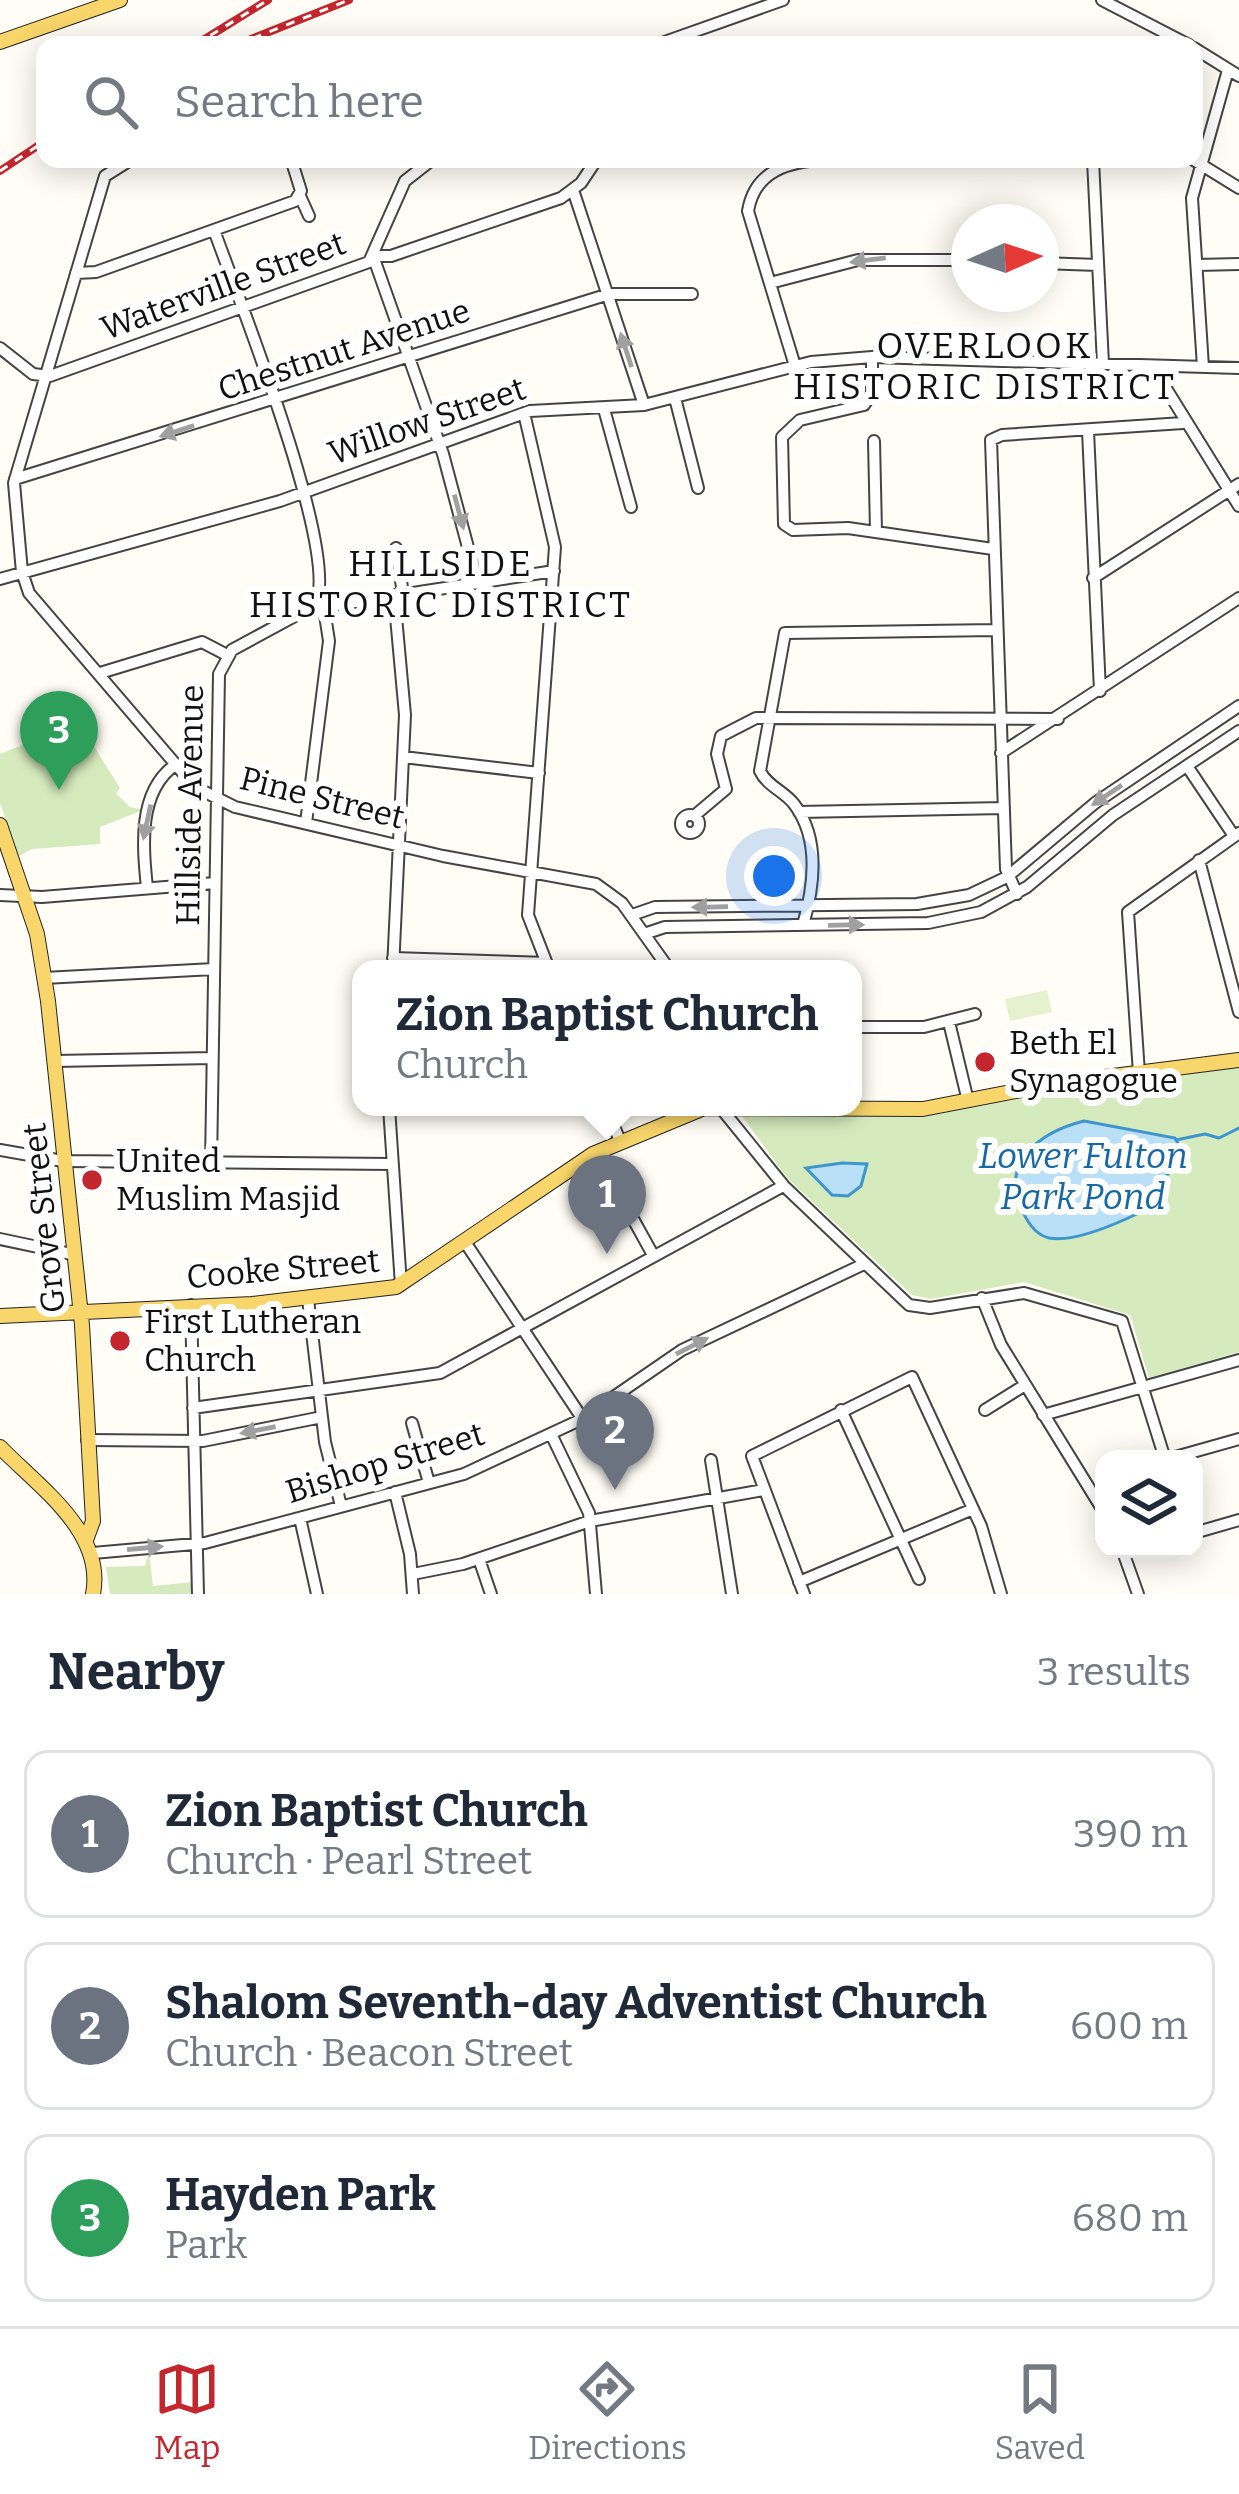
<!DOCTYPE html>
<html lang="en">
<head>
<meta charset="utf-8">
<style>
  :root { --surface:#fff; --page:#f2f2f3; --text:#1f2937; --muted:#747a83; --line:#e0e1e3; --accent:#c4262e }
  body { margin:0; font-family:Bitter,serif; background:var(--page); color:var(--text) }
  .controls { position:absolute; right:36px; bottom:36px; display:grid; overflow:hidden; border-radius:24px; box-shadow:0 6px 30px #0003 }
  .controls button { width:108px; height:108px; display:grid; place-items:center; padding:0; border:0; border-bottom:3px solid var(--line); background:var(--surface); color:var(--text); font:60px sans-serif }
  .compass { position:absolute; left:951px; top:204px; width:108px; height:108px; border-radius:50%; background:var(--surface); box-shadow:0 6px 30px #0003; rotate:87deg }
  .you { position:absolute; left:774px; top:876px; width:42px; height:42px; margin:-30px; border:9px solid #fff; border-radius:50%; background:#1a73e8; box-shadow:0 0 0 18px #1a73e833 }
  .badge { display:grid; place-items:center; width:78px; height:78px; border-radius:50%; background:var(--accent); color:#fff; font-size:39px; font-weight:700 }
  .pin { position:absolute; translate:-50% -99px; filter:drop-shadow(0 3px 6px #0008) }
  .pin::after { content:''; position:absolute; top:63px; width:42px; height:36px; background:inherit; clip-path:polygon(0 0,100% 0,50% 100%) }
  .popup { position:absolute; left:352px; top:960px; width:510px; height:156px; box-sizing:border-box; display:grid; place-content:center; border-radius:24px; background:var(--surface); filter:drop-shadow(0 3px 9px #0005); font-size:39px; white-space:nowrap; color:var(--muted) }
  .popup b { font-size:45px; color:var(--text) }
  .popup::after { content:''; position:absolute; left:50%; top:100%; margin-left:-24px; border:24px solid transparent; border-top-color:var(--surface) }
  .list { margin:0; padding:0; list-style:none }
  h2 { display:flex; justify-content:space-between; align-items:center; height:156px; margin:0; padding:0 48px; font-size:51px }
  h2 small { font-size:39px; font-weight:400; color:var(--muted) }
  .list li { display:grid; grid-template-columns:78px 1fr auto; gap:36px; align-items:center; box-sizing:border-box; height:168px; margin:0 24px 24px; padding:0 24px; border:3px solid var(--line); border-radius:24px }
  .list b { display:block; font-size:45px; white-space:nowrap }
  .list p { margin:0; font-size:39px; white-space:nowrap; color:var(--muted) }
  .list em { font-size:39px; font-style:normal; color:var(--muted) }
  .icon { flex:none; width:66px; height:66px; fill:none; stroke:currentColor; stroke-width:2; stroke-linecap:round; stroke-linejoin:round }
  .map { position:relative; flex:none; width:1239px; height:1594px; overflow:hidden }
  .search { position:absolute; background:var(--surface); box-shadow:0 6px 30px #0003; left:36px; right:36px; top:36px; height:132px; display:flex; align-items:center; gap:30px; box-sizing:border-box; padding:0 42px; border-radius:24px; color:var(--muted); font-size:45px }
  .sheet { height:732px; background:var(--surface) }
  nav { display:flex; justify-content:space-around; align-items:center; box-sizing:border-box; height:168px; border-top:3px solid var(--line); background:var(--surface); font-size:33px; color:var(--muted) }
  nav a { display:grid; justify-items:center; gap:6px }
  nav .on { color:var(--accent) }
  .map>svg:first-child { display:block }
  .green { fill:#d5ebbd }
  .pitch { fill:#e6f2cf }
  .water { fill:#b9e0f7; stroke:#3f96cf; stroke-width:3 }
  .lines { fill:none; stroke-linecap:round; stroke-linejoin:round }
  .stream { stroke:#3f96cf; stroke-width:3 }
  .minor-casing { stroke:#444; stroke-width:14 }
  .major-casing { stroke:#222; stroke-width:16 }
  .minor { stroke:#fff; stroke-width:10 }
  .major { stroke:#f9d66b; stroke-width:14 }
  .rail-casing { stroke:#c4262e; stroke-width:8 }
  .rail { stroke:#fff; stroke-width:3; stroke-dasharray:9; stroke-linecap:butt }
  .oneway { fill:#a0a0a0 }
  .poi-dot { fill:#c4262e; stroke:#fff; stroke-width:4.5 }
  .labels { text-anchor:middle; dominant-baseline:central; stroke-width:12; stroke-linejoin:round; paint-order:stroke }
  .street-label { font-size:33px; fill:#111; stroke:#fff }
  .poi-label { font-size:33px; fill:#111; stroke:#fff; text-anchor:start }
  .neighbourhood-label { font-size:36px; letter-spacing:3px; fill:#111; stroke:#fff }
  .water-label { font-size:36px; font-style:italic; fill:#1768a6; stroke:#fff }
</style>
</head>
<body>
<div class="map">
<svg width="1239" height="1594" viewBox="0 0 1239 1594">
  <rect width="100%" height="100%" fill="#fffdf5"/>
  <!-- green -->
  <path class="green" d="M70 726 81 750 93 745 120 788 116 793 130 807 143 810 100 827V844L32 849 19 856 0 803V754Z
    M1239 1067V1352L1149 1378 1130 1315 1024 1282 931 1299 912 1295 788 1179 742 1116 923 1117 1061 1091Z
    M149 1553 153 1586 193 1582V1594H110L106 1567 145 1566Z"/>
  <!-- pitch -->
  <path class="pitch" d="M1047 990 1052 1012 1010 1021 1005 999Z"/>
  <!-- water -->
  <path class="water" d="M1084 1121 1175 1138 1179 1145 1171 1155 1172 1171C1154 1182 1160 1203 1139 1213 1116 1224 1074 1243 1049 1238 1036 1235 1028 1223 1023 1212 998 1163 1040 1132 1084 1121Z
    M842 1163 867 1164 861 1186 848 1196 832 1195 806 1168Z"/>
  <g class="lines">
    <!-- stream -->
    <path class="stream" d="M1176 1140 1205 1134 1219 1138 1239 1128"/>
    <!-- minor casing -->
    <g class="minor-casing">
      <path id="minor" d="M1102 0 1189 45
        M656 45 783 0
        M1194 48 1239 76
        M132 159 105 176 14 483 22 572 29 593 195 787 235 807 443 856 596 884 622 903 669 969
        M976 159H1096
        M1192 159 1239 188
        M1093 160 1103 364
        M573 190 644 405
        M300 196 309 216
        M1041 263 1098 265
        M1197 265 1239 264
        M76 273 96 272 295 201 301 191 291 159
        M770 283 858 260H969
        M0 348 33 374 50 376 369 262 405 181 433 159
        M872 357V393L864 405 800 420 782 437 784 524 793 530 848 528 993 549
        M795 366 748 211C755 170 788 162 826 159
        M1152 366 1239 506
        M1203 367 1192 198 1228 70
        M675 398 698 488
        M604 409 631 507
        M524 413 555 547 528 915 549 969
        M1088 431 1100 691
        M874 441 876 531
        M15 479 609 294H692
        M396 548 403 594
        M1093 578 1239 484
        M0 579 280 501 530 411 644 405 811 362 872 357 1239 368
        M477 581 443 454 373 256H391L561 198 581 183 597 159
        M317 603 336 605 554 571
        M100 673 202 642 227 655
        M1001 753 1239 598
        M403 757 539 773
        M1187 766 1234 836
        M799 812 1004 808
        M681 824a9 9 0 1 1 18 0a9 9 0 1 1-18 0Z
        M694 816 726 789 717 754 721 736 756 718 1058 719
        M306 823 329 641 325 615 317 603
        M1199 860 1239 1012
        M147 888C143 848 137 792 175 765
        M1017 894 1006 869 991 440 1002 435 1183 423
        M0 895 42 897 215 883
        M632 915 655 907 917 904 969 895 1007 877 1095 803 1239 706
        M803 925C814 887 820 838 794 804 784 791 767 786 760 771L785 633 996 630
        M647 933 665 927 928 923 981 912 1027 887 1113 815 1239 731
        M393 958 547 963
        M393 969 405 715 394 595
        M44 978 214 969
        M949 1022 968 1101
        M853 1027H924L975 1014
        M55 1061 212 1058
        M1139 1073 1128 912 1239 833
        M389 1107 401 1285
        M606 1107 620 1141
        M720 1107 784 1186 909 1305 930 1308 1024 1293 1122 1321 1165 1459
        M0 1150 63 1161 392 1164
        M596 1152 653 1255
        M211 1164 219 674 232 650 315 605C342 556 236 292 214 230
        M0 1239 71 1254
        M465 1242 582 1418
        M982 1298 1001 1345 1104 1512
        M308 1299 325 1442 341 1506
        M191 1305 198 1594
        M193 1408 440 1373 783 1186
        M841 1410 919 1579
        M985 1410 1025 1385
        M1043 1415 1239 1360
        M412 1423 429 1483
        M551 1434 589 1513 596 1594
        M87 1440 203 1441 322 1417
        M1168 1459 1239 1439
        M711 1460 732 1594
        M395 1492 410 1554 413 1594
        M300 1518 317 1594
        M1194 1533 1239 1520
        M1122 1549 1138 1594
        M93 1553 205 1543 464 1474 580 1420 682 1350 864 1264
        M479 1559 491 1594
        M413 1574 463 1564 590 1521 764 1490
        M799 1582 973 1509
        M804 1594 752 1456 912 1377 981 1526 1001 1594"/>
    </g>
    <!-- major casing -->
    <g class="major-casing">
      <path id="major" d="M0 42 120 0
        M0 825 37 934 48 1001 82 1325 93 1521 86 1540
        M0 1316 252 1304 396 1287 593 1154 704 1108 923 1109 1058 1083 1239 1060
        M0 1447C39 1487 105 1532 93 1594"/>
    </g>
    <!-- minor -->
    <use href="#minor" class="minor"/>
    <!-- major -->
    <use href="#major" class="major"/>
    <!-- rail casing -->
    <g class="rail-casing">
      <path id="rail" d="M195 45 268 0
        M236 45 349 0
        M0 171 45 141"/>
    </g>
    <!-- rail -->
    <use href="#rail" class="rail"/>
  </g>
  <!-- one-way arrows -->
  <defs><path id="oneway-solid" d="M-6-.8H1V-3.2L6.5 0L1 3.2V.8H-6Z" transform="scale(3)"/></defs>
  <g class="oneway">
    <use href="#oneway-solid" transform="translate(868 260) rotate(173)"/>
    <use href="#oneway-solid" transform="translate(626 350) rotate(-108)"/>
    <use href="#oneway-solid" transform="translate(177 431) rotate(162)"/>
    <use href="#oneway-solid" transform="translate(459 512) rotate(75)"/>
    <use href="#oneway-solid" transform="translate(1107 795) rotate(146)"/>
    <use href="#oneway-solid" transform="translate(147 822) rotate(102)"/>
    <use href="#oneway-solid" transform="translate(710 907) rotate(179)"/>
    <use href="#oneway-solid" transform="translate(846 925) rotate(-1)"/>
    <use href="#oneway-solid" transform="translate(692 1346) rotate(-27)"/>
    <use href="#oneway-solid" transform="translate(258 1430) rotate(169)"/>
    <use href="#oneway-solid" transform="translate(145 1548) rotate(-5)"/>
  </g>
  <!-- markers -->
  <g class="poi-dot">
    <circle cx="985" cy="1062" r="12"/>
    <circle cx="92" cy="1180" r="12"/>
    <circle cx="120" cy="1341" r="12"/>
  </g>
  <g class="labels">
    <!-- street labels -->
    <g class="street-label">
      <text transform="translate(223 286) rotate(-20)">Waterville Street</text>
      <text transform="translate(344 350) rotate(-18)">Chestnut Avenue</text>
      <text transform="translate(427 421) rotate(-19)">Willow Street</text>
      <text transform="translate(322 798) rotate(14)">Pine Street</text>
      <text transform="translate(190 805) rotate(-89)">Hillside Avenue</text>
      <text transform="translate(44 1218) rotate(-96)">Grove Street</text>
      <text transform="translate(283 1269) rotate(-5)">Cooke Street</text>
      <text transform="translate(385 1463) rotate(-17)">Bishop Street</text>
    </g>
    <!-- poi labels -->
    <g class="poi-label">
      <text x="1009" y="1043">Beth El<tspan x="1009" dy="38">Synagogue</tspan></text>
      <text x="116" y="1161">United<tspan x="116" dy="38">Muslim Masjid</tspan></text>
      <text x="144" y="1322">First Lutheran<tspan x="144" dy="38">Church</tspan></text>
    </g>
    <!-- neighbourhood labels -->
    <g class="neighbourhood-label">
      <text x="985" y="346">OVERLOOK<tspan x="985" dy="41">HISTORIC DISTRICT</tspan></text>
      <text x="441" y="564">HILLSIDE<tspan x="441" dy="41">HISTORIC DISTRICT</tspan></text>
    </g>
    <!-- water labels -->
    <g class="water-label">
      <text x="1083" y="1156">Lower Fulton<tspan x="1083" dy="41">Park Pond</tspan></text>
    </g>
  </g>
</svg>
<div class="controls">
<button><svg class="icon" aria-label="layers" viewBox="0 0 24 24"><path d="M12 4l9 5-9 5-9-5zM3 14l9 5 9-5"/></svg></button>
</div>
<svg class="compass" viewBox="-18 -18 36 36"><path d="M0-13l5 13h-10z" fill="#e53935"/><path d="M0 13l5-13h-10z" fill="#747a83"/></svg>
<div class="you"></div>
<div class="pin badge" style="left:607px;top:1254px;background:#6b7280">1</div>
<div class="popup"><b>Zion Baptist Church</b>Church</div>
<div class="pin badge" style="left:615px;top:1490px;background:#6b7280">2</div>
<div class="pin badge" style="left:59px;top:790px;background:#2e9e5b">3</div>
<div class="search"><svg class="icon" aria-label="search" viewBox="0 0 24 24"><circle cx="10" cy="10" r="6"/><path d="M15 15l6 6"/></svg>Search here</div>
</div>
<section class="sheet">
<h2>Nearby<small>3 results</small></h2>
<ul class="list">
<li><span class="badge" style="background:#6b7280">1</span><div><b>Zion Baptist Church</b><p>Church · Pearl Street</p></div><em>390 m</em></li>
<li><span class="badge" style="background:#6b7280">2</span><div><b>Shalom Seventh-day Adventist Church</b><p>Church · Beacon Street</p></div><em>600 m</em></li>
<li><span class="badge" style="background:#2e9e5b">3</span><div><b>Hayden Park</b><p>Park</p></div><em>680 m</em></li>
</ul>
</section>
<nav>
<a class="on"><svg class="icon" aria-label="map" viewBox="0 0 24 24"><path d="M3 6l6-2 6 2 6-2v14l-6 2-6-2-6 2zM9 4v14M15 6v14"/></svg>Map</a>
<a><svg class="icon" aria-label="directions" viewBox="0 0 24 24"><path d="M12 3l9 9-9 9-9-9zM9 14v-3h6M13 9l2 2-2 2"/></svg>Directions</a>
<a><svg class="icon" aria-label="saved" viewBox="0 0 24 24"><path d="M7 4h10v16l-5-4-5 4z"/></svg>Saved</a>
</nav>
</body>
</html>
